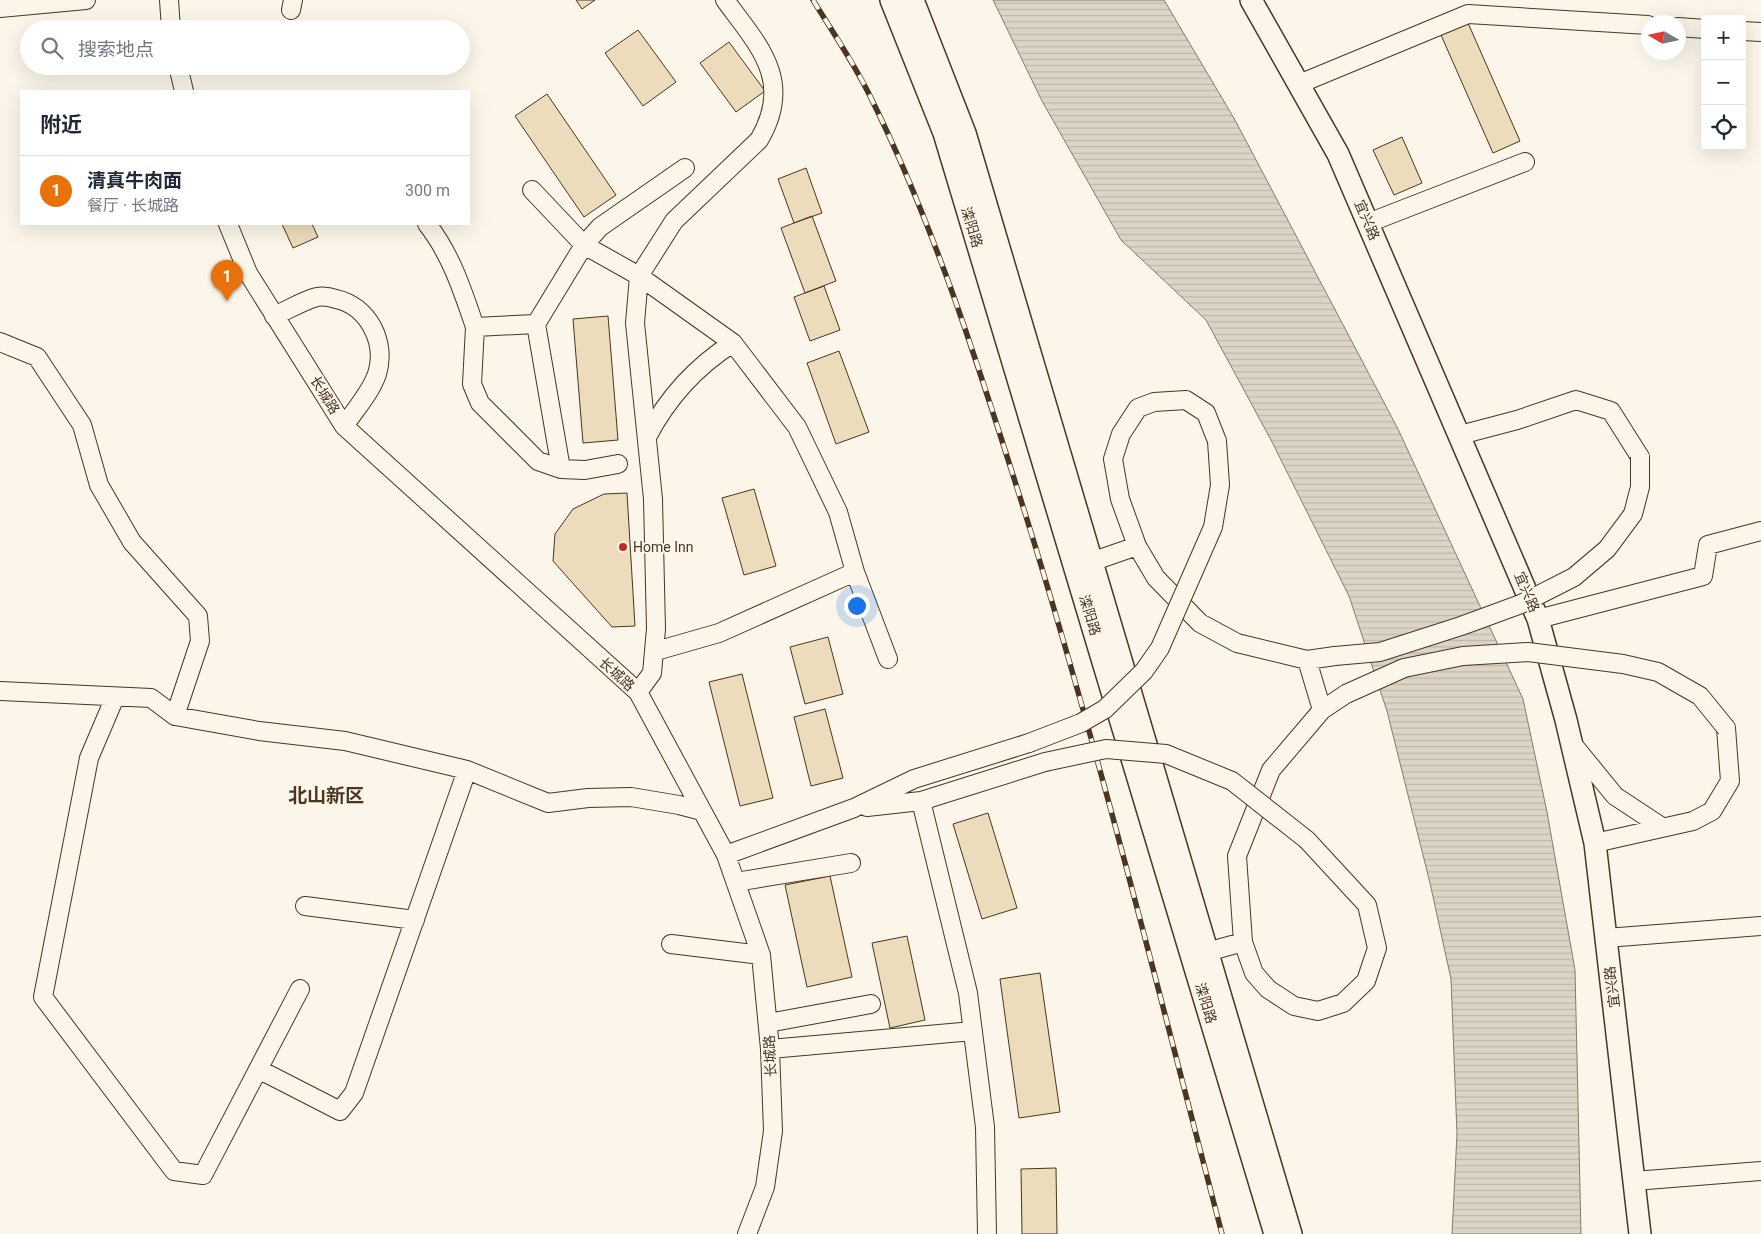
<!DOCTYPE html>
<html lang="zh">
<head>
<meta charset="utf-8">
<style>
  :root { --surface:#fff; --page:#f2f2f3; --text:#1f2937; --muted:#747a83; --line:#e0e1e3; --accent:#c62828 }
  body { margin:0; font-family:Roboto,"Noto Sans SC",sans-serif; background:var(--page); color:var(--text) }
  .controls { position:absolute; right:15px; top:15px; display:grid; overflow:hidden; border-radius:0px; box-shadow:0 5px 20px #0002 }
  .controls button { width:45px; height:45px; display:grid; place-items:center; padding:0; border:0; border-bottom:1px solid var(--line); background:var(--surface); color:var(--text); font:25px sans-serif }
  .compass { position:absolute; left:1641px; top:15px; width:45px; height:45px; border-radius:50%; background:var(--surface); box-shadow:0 5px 20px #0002; rotate:279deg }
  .you { position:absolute; left:856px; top:605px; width:18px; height:18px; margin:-12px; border:4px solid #fff; border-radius:50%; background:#1a73e8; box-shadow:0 0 0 8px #1a73e833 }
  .badge { display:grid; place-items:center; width:32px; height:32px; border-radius:50%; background:var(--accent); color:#fff; font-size:16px; font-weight:700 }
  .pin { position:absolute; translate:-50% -41px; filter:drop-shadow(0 1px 2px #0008) }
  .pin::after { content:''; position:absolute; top:26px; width:18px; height:15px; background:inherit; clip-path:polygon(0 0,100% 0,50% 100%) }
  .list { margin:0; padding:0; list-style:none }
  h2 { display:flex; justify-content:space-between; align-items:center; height:65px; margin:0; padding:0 20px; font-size:21px }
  h2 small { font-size:16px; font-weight:400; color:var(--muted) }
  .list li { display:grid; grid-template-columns:32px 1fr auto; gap:15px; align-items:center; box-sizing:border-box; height:70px; padding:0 20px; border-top:1px solid var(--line) }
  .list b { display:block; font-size:19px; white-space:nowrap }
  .list p { margin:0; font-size:16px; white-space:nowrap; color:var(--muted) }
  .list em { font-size:16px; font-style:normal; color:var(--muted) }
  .icon { flex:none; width:28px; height:28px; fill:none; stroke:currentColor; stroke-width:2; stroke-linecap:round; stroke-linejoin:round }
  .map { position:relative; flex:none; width:1761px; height:1234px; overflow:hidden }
  .search { position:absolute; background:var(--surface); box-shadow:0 5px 20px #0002; left:20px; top:20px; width:450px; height:55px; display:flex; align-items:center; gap:12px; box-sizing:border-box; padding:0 18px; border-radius:28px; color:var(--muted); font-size:19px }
  .panel { position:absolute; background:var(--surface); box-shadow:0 5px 20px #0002; left:20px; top:90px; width:450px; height:135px; border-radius:0px }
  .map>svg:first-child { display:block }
  .water { fill:url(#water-rules); stroke:#887966 }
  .building { fill:#ecdcbc; stroke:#4a3520 }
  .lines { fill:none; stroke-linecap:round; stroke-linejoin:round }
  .minor-casing { stroke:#4a3520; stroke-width:20 }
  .major-casing { stroke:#4a3520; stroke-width:24 }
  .minor { stroke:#fbf6e9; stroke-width:18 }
  .major { stroke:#fbf6e9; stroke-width:21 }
  .rail-casing { stroke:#4a3520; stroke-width:5.5 }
  .rail { stroke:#fbf6e9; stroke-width:4; stroke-dasharray:11; stroke-linecap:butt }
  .minor-bridge-casing { stroke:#4a3520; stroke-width:20; stroke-linecap:butt }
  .minor-bridge { stroke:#fbf6e9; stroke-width:18 }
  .poi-dot { fill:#c62828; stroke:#fbf6e9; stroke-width:2 }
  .labels { text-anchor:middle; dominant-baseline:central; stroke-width:4; stroke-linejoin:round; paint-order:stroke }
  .street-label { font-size:14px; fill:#4a3520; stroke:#fbf6e9 }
  .poi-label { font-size:14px; fill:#4a3520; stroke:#fbf6e9; text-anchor:start }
  .district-label { font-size:19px; font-weight:bold; fill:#4a3520; stroke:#fbf6e9 }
</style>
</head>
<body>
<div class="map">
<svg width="1761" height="1234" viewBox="0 0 1761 1234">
  <defs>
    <pattern id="water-rules" width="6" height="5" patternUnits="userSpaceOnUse" patternTransform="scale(1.25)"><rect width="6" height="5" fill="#dcd4c6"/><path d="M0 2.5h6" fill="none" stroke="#beb7aa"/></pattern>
  </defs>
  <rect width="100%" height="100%" fill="#fbf6e9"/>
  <!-- water -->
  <path class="water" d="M993 0H1164L1235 120 1398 429 1523 699 1547 812 1575 970 1581 1234H1452L1457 1134 1451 979 1430 883 1387 711 1349 596 1271 440 1206 320 1121 240 1042 101Z"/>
  <!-- building -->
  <path class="building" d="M576 0H595L582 9Z
    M1468 23 1520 141 1493 153 1441 35Z
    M638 30 676 82 643 106 605 53Z
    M729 42 765 91 736 112 700 63Z
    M547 94 616 195 584 217 515 116Z
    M1402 137 1422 183 1394 195 1373 150Z
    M806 168 822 213 794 223 778 179Z
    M812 216 836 281 805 293 781 228Z
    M282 224H312L318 237 293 248Z
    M824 286 840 330 810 341 794 297Z
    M608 316 618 440 583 443 573 319Z
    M839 351 869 432 836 444 807 363Z
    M754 489 776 566 744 575 722 498Z
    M627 493 635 626 612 627 553 561 555 534 573 509 604 494Z
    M828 637 843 694 805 704 790 647Z
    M742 674 773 798 740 806 709 682Z
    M825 709 843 778 811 786 794 717Z
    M988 813 1017 908 982 919 953 824Z
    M830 876 852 977 807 987 785 885Z
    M907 936 925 1020 890 1028 872 943Z
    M1040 973 1060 1112 1019 1118 1000 979Z
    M1056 1168 1057 1234H1022L1021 1169Z"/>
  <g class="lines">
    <!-- minor casing -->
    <g class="minor-casing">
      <path id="minor" d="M169 0 171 29
        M0 8 86 0
        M291 10 293 0
        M1678 27 1705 29
        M1742 31 1761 32
        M178 66 184 91
        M1299 84 1468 14 1648 25
        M532 190 584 245 639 276 733 343 797 427 838 512 855 572 888 659
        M1368 223 1525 162
        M228 224 248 273 344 426 638 692 726 855 761 955 770 1049 773 1131 765 1187 747 1234
        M427 224C451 254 463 292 475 327L536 324
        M274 316C288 310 302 301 317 297 322 296 330 297 336 299 368 306 387 342 377 374 371 392 355 410 344 426
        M475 327 472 384 480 403 538 461 561 469 585 470 618 464
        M0 342 37 357 82 425 99 485 132 542 198 616 200 641 175 716
        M1460 435 1517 420 1576 400 1611 411 1640 457
        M647 437C668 397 695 367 733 343
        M1217 441 1206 413 1186 400 1154 402 1138 408 1121 434 1113 459 1120 499 1137 546 1156 578 1200 623 1237 643 1307 660 1335 656
        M561 469 536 324 584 245 600 227 685 168
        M1091 562 1137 546
        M1538 619 1703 576 1708 545 1761 531
        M656 651 719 633 855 572
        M1307 660 1322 710
        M0 691 151 698 175 716 259 731 345 741 467 770 548 803 588 798 631 797 679 805 702 811
        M638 692 652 673 656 629 653 499 635 323 639 276 674 221 759 140C794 81 759 46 725 0
        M115 697 89 758 43 997 174 1171 203 1175 300 989
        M1575 747 1615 796 1662 827
        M921 801 968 993 985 1127 987 1234
        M867 807 921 801 1045 762
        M1307 840 1367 905 1377 948 1366 981 1343 1003 1318 1011 1294 1006 1268 989 1254 973 1243 942 1237 856 1271 770 1322 710 1346 694
        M1595 843 1693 821 1712 811 1730 781 1726 728
        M726 855 854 808 914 779 1029 743
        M736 882 851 863
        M305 906 415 920
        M1606 938 1761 926
        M671 944 761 955
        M1207 952 1243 942
        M768 1023 871 1004
        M770 1049 973 1031
        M258 1069 340 1111 354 1093 467 770
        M1634 1181 1761 1171"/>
    </g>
    <!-- major casing -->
    <g class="major-casing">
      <path id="major" d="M891 0 944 133 1275 1234
        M913 0 965 133 1291 1234
        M1251 0 1338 154 1538 619 1566 720 1595 843 1640 1234"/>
    </g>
    <!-- minor -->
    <use href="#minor" class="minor"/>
    <!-- major -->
    <use href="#major" class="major"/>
    <!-- rail casing -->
    <g class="rail-casing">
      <path id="rail" d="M813 0C832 31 854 63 870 96 936 229 980 371 1025 513 1099 751 1159 993 1222 1234"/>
    </g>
    <!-- rail -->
    <use href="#rail" class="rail"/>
    <!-- minor-bridge casing -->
    <g class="minor-bridge-casing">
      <path id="minor-bridge" d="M1335 656 1380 652 1461 626 1521 604 1574 577 1607 549 1633 514 1640 487V457
        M1346 694 1404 668 1463 656 1528 652 1623 664 1658 672 1700 696 1726 728
        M1029 743 1081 723 1105 709 1144 671 1160 648 1213 527 1220 485 1217 441
        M1045 762 1106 749 1166 754 1232 781 1307 840"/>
    </g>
    <!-- minor-bridge -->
    <use href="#minor-bridge" class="minor-bridge"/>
  </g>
  <!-- markers -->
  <circle class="poi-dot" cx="623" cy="547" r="5"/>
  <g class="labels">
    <!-- street labels -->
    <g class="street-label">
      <text transform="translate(1367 220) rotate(67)">宜兴路</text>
      <text transform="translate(972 227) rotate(73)">滦阳路</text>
      <text transform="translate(325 395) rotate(58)">长城路</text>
      <text transform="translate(1527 592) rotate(67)">宜兴路</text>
      <text transform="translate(1090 615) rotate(73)">滦阳路</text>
      <text transform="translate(617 674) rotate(42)">长城路</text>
      <text transform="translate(1612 987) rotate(-97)">宜兴路</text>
      <text transform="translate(1206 1003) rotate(73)">滦阳路</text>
      <text transform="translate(770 1056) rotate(-93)">长城路</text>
    </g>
    <!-- poi labels -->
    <g class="poi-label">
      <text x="633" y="547">Home Inn</text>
    </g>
    <!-- district labels -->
    <g class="district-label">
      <text x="326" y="795">北山新区</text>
    </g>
  </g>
</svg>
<div class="controls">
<button>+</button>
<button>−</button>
<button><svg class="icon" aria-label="locate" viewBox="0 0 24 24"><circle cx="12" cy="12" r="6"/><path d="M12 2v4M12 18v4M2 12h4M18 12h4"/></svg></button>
</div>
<svg class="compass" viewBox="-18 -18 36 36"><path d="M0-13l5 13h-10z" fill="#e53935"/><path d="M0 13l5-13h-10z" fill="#747a83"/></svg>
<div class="you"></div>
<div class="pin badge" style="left:227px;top:301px;background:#e8710a">1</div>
<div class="search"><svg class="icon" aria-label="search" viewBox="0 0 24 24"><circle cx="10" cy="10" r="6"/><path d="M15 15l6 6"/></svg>搜索地点</div>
<section class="panel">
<h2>附近<small></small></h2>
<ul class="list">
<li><span class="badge" style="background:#e8710a">1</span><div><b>清真牛肉面</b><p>餐厅 · 长城路</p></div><em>300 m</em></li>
</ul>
</section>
</div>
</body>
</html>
